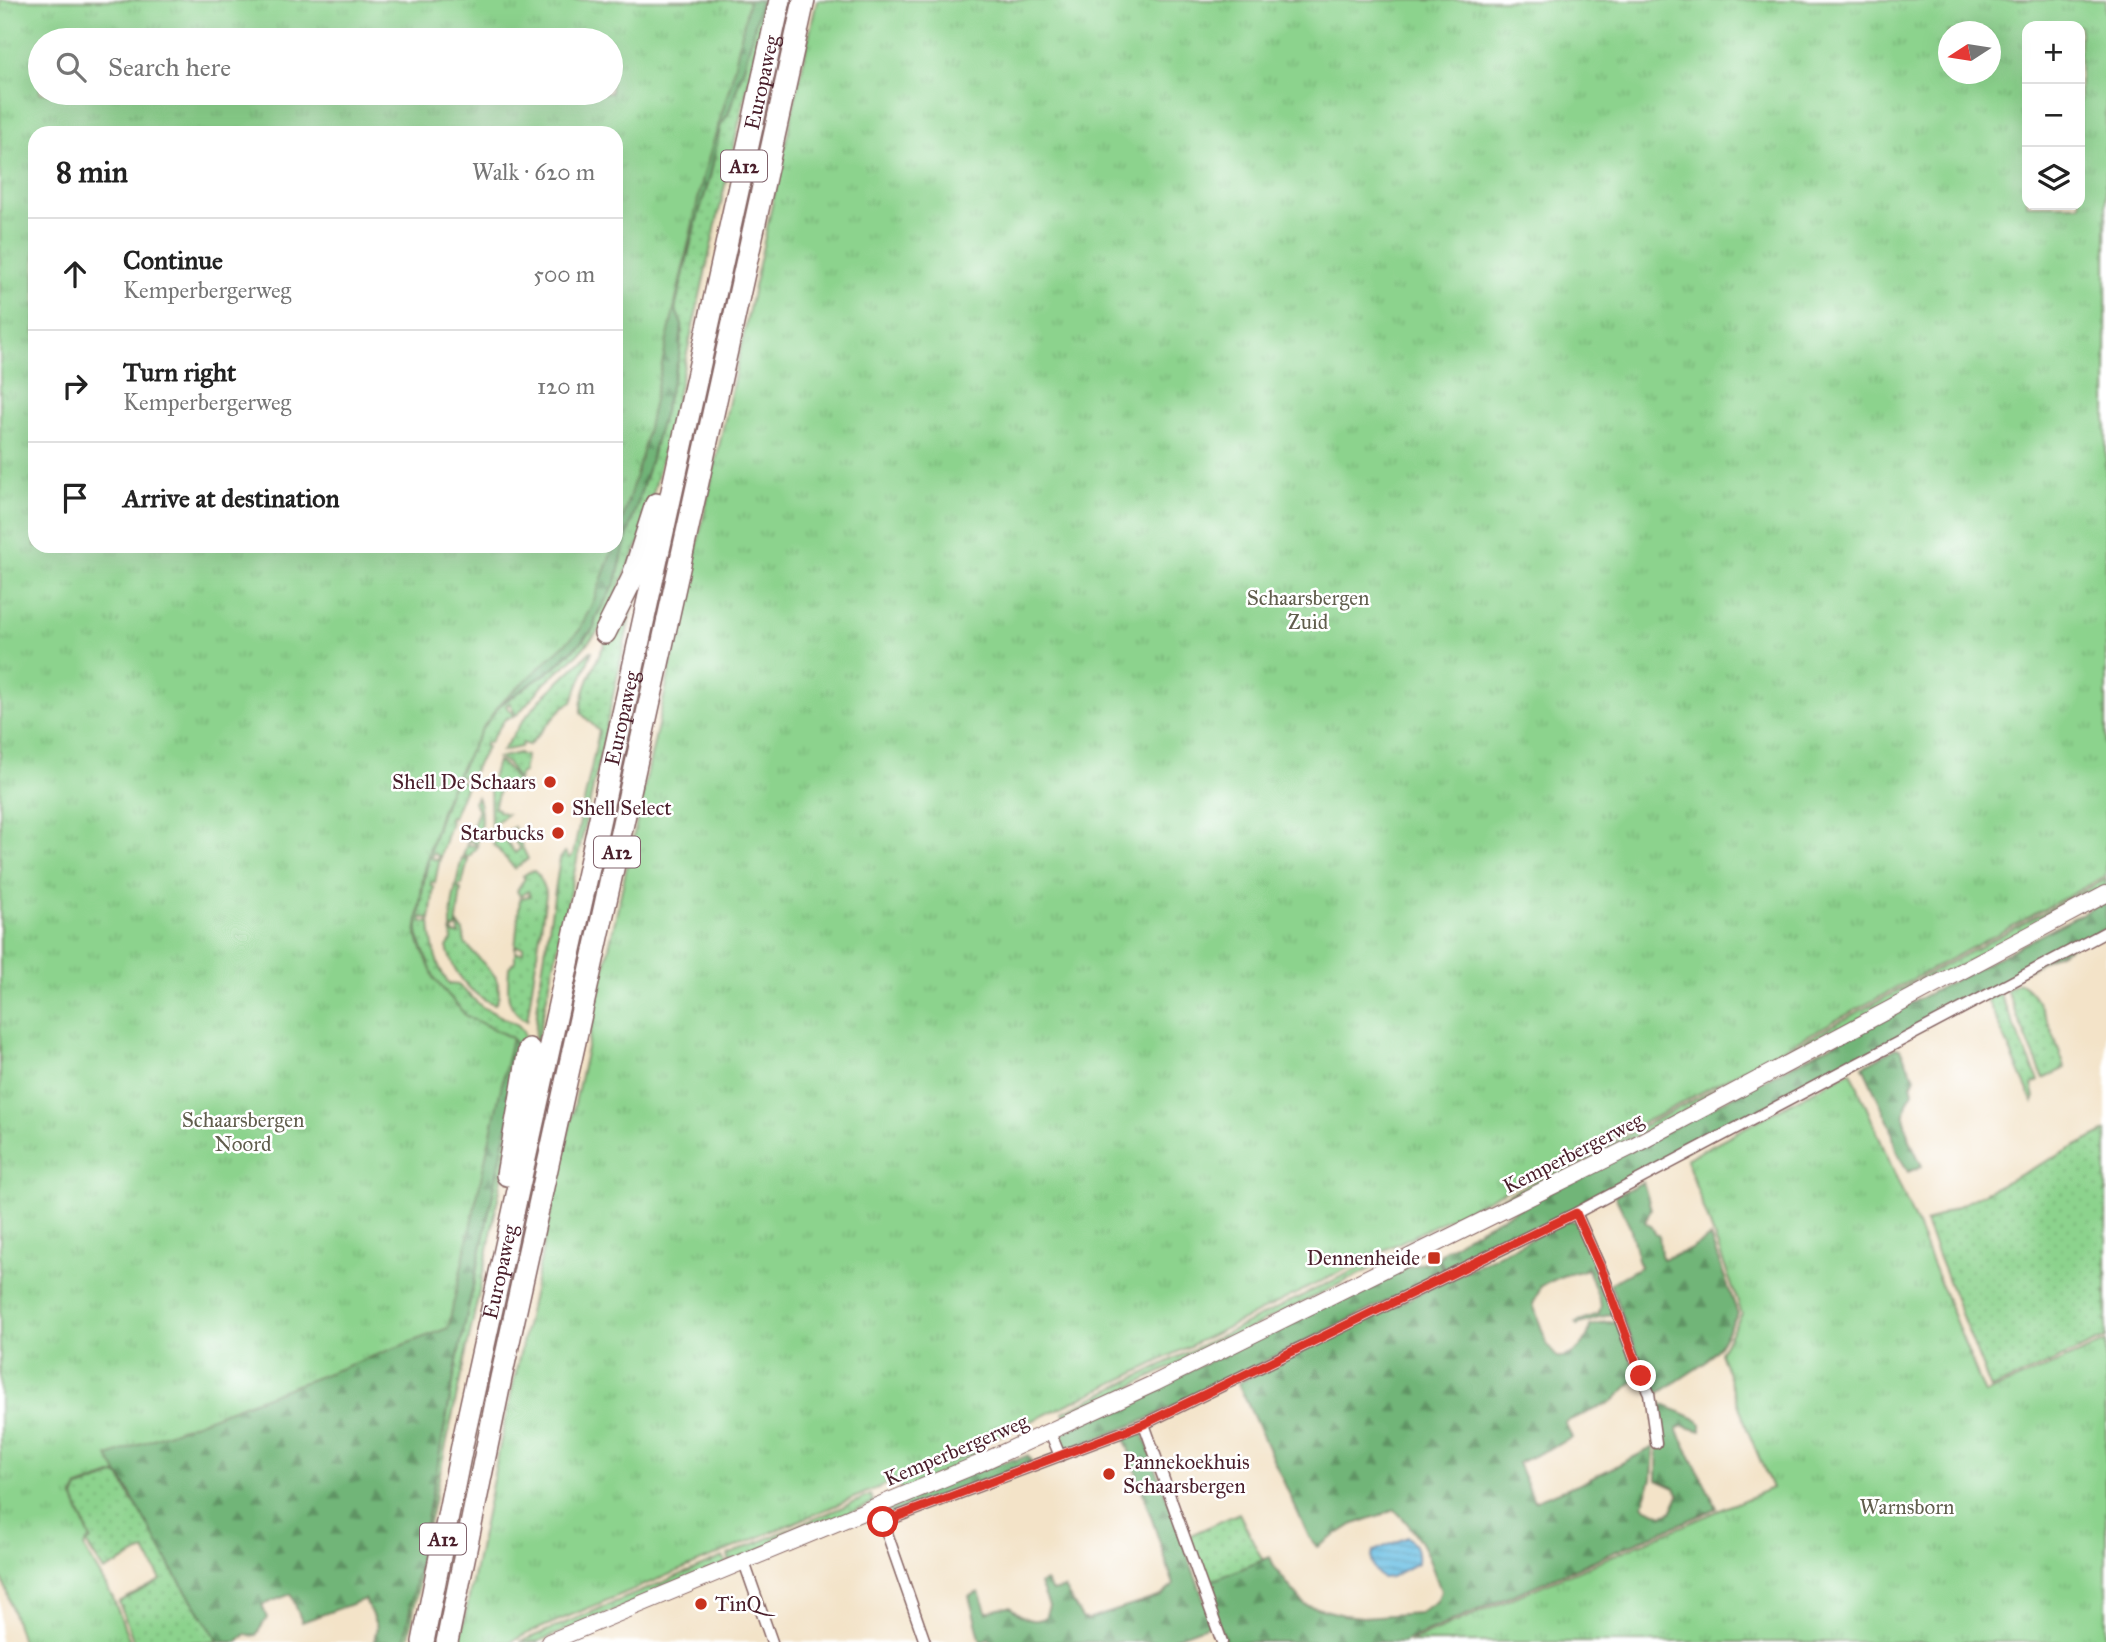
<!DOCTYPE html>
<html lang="en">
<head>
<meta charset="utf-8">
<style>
  :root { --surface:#fff; --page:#f6f6f6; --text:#222; --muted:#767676; --line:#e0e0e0 }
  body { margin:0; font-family:"IM FELL Great Primer",serif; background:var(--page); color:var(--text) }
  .controls { position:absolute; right:21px; top:21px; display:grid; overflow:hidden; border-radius:14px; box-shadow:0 7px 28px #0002 }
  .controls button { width:63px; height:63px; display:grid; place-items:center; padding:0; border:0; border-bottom:2px solid var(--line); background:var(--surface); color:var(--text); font:35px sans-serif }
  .compass { position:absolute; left:1938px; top:21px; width:63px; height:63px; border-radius:50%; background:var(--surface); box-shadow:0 7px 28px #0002; rotate:258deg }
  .stop { position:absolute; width:21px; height:21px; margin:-16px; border:5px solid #d93025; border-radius:50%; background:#fff }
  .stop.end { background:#d93025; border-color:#fff; box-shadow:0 2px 7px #0008 }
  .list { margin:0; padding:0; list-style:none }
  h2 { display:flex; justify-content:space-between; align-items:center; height:91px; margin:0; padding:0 28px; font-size:30px }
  h2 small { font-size:23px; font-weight:400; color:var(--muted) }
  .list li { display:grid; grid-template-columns:46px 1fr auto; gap:21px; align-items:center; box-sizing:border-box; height:112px; padding:0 28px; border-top:2px solid var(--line) }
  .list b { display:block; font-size:26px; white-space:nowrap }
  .list p { margin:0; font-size:23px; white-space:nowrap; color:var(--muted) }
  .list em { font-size:23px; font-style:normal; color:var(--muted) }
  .icon { flex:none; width:38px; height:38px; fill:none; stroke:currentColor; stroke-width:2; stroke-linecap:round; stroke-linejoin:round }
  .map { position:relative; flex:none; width:2106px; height:1642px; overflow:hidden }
  .search { position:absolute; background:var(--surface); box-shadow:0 7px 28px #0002; left:28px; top:28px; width:595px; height:77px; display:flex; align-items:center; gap:18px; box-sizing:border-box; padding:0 24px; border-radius:38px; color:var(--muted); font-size:26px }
  .panel { position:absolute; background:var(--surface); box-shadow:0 7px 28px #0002; left:28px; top:126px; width:595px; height:427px; border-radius:21px }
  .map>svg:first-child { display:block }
  .grass { fill:url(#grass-dots); stroke:#6b795c; stroke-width:2 }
  .forest { fill:url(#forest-firs); stroke:#5e6a52; stroke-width:2 }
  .park { fill:url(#park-tufts); stroke:#6b795c; stroke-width:2; fill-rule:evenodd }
  .water { fill:url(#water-rules); stroke:#586e87; stroke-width:2 }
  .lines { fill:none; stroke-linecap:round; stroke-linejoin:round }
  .street-casing { stroke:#856462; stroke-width:13 }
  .secondary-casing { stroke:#856462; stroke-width:18 }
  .highway-casing { stroke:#856462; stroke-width:24 }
  .street { stroke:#fff; stroke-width:10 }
  .secondary { stroke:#fff; stroke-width:16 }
  .highway { stroke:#fff; stroke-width:21 }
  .route { stroke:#d93025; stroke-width:9 }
  .poi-dot { fill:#c8321e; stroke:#fff; stroke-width:2.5 }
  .labels { text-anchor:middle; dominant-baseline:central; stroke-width:5; stroke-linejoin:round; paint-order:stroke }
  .shield { fill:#fff; stroke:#80626b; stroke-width:2 }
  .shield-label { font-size:19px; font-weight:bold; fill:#4a1f2b }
  .street-label { font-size:21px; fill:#4a1f2b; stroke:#fff }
  .park-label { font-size:21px; fill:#615e4d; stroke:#fff }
  .poi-label { font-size:21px; fill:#4a1f2b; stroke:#fff; text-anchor:end }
</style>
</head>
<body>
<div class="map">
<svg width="2106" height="1642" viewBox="0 0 2106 1642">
  <defs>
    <pattern id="grass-dots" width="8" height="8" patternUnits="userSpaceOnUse" patternTransform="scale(1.75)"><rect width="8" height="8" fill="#8cd38d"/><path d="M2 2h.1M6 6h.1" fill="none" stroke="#7ab57a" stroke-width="1.8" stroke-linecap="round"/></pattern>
    <pattern id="forest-firs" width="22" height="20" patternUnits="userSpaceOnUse" patternTransform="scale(1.75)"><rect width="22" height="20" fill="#71b578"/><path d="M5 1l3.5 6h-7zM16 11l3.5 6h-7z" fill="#5f9363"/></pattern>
    <pattern id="park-tufts" width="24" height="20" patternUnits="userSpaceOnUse" patternTransform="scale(1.75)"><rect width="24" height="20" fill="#8cd38d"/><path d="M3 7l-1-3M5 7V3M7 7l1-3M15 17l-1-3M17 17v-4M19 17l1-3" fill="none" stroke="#7ab57a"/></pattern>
    <pattern id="water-rules" width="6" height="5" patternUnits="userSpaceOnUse" patternTransform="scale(1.75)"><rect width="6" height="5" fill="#66bee3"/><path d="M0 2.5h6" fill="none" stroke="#569ab8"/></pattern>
  </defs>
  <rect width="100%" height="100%" fill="#fff"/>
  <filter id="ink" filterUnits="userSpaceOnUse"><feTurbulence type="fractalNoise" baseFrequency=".0143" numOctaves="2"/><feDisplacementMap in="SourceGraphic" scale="14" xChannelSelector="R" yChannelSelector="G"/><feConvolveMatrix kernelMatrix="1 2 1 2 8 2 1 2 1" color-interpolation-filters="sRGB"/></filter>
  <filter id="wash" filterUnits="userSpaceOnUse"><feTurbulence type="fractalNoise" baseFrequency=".00686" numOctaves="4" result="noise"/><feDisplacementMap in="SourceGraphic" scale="28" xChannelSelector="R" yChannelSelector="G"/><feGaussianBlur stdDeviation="1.57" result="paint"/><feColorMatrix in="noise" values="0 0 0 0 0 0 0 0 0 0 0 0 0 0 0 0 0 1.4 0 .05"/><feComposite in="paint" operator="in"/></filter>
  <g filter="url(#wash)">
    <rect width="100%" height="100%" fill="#f3e3c8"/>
    <!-- grass -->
    <path class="grass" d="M761 0H767L675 406 643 534 601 628 577 655 545 683 518 714 515 715 510 703 506 706 514 716 505 719 489 743 486 742 484 746 487 747 468 781 466 778 461 776 459 781 467 783 453 817 450 816 448 820 451 821 440 857 433 853 431 858 437 860 438 858H440L435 882H431V886H434L430 919 422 917V922L427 923 430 921C431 943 435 965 449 984L458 985 482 1007 518 1025 523 1031 526 1040 519 1089 487 1255 429 1524 408 1642H404L458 1356 518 1077 512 1038 466 1016 435 980 417 935 420 902 432 841 450 789 481 730 500 705 554 668 594 628 596 617 616 582 625 543 648 469 679 357 682 325 675 309 695 226 710 177 721 123 745 64Z
      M639 578 536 1046 534 1047 539 990 560 859 565 852 569 858 573 855 599 731 581 713C578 685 625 607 639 578Z
      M591 651H592L572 702 564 706 529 745 522 743 521 747 502 751 524 719 542 698Z
      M519 753V754L526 756 523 773H520L518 781 508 764 498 758Z
      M497 761C507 766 518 778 516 790L500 787 494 808 498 809V811L507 814 491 826 490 786Z
      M477 797C483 811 481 829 477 844L468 840 467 845 477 846 469 857 463 856 478 811 474 802Z
      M514 827 515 833 505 839 515 853 520 849 512 837 516 834 528 859 515 869 493 844 498 837Z
      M462 858 468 859 462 885H459L458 889H461L456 928 452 929 453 934H459L458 924 463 931 465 943 495 976C499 984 501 997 495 1004 471 997 452 971 447 947L452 940C448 913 456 884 462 858Z
      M534 871 539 876 546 894 527 1021C503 1006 508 992 509 967L515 961V950L517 953 523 952V947L517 946 515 949 520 898 530 896 528 891 520 896 517 891 525 878 523 876 529 872Z
      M2106 879V888L1760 1072 1757 1066Z
      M2019 983C2040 989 2058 1047 2065 1068L2044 1079 2006 990Z
      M1999 993 2039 1081 2032 1085 2035 1097 2033 1102 1987 999Z
      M1750 1070 1753 1076 1444 1235 1408 1248 1406 1245 1612 1143Z
      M2106 1131V1338L1991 1389 1925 1223Z
      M1373 1261 1376 1266 1066 1419 1063 1412 1133 1379Z
      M980 1449 982 1454 901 1492 899 1484Z
      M117 1474 121 1477 131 1499 140 1509 175 1574 219 1642H134L119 1602 161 1580 145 1550 104 1571 86 1543 91 1540 73 1497 78 1488Z
      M871 1495 874 1503 730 1563 728 1555Z
      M1239 1513 1263 1561 1204 1584 1186 1537Z
      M723 1557 727 1564 537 1642H520Z"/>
    <!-- forest -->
    <path class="forest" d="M559 0H761L745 64 728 115 721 124 710 177 695 226 675 308 682 325 679 357 648 469 625 543 616 582 596 617 594 628 580 643 554 668 500 705 481 730 450 789 441 811 425 869 417 935 435 980 466 1016 512 1038 520 1053 518 1077 458 1356 404 1642H374L377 1627 365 1599 302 1622 291 1594 262 1605 267 1618 256 1635 249 1636 246 1634 237 1642H219L175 1574 121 1477 116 1474 78 1488 74 1498 91 1540 86 1543 63 1513 524 546H616V133L611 93V40Z
      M2106 901V928L1573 1210 1446 1272 1438 1257 1442 1255 1441 1253 1470 1234Z
      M1896 1048 1900 1049 1915 1078 1911 1084 1913 1092C1895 1117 1910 1141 1922 1166L1908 1172 1896 1150 1891 1127 1863 1066Z
      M1643 1182 1651 1209 1645 1222 1652 1227 1656 1235H1659L1661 1255 1663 1259 1689 1250 1710 1237 1738 1314 1717 1349 1706 1362 1659 1393 1651 1389 1610 1284 1640 1267 1630 1227 1615 1196Z
      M1569 1220 1578 1222 1613 1308 1612 1314 1577 1325 1576 1322 1599 1314 1601 1305 1588 1269 1562 1276 1541 1286 1533 1304 1547 1344 1557 1357C1573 1359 1588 1342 1590 1326L1607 1322 1619 1323 1637 1374 1636 1379 1612 1402 1565 1422 1572 1438 1518 1463 1534 1501 1588 1480 1654 1447 1652 1479 1643 1504 1646 1508 1663 1515 1671 1512 1679 1495 1675 1488 1657 1480 1658 1427 1655 1404 1660 1403 1698 1420 1701 1424V1431L1683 1426 1678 1428V1431L1717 1508 1403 1642H1225L1204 1584 1270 1557 1276 1570 1305 1605 1344 1615 1363 1617 1419 1613 1437 1601 1441 1591C1428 1556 1423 1537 1395 1510L1354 1524 1317 1547 1309 1537 1238 1383Z
      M1437 1258 1444 1273 1143 1421 1067 1450 1062 1448 1059 1438 1062 1433 1391 1273 1424 1262 1425 1264Z
      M1140 1430 1143 1433 1211 1619 1209 1625 1164 1642H991L989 1639 981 1642 969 1596 979 1592 987 1613 998 1608 1010 1607C1022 1617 1030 1624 1045 1618L1049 1606 1040 1584 1046 1581 1052 1591 1064 1588 1082 1618 1087 1620 1161 1596 1174 1585 1124 1436Z
      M1028 1455 1032 1463 892 1514 889 1512 890 1507 978 1470 1014 1459 1015 1461Z"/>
    <!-- park -->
    <path class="park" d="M0 0H749L731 82 703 177 642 455 616 540V133H35V546H614L593 602 579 631 500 704 481 730 450 789 441 811 424 869 416 935 435 980 466 1016 512 1038 448 1328 108 1456 117 1473 78 1487 73 1497 91 1540 87 1542 84 1547 113 1598 130 1642H22L0 1570ZM40 40H611V93H40Z
      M817 0H2106V876L1657 1116 1131 1375 964 1452 526 1634 511 1642H460L501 1440ZM2027 26H2080V205H2027ZM1948 32H1990V74H1948Z
      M1851 1071 1917 1226 1985 1394 2106 1342V1642H1409L1772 1488 1747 1429 1720 1352 1742 1314 1686 1159Z"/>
    <!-- water -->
    <path class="water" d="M1408 1537C1417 1545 1418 1552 1417 1563L1391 1577 1382 1578C1373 1570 1369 1562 1374 1551Z"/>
  </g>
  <g filter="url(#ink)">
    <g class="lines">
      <!-- street casing -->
      <g class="street-casing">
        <path id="street" d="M1576 1213 1603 1274 1641 1376 1649 1393 1656 1443
          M1144 1424 1222 1642
          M1050 1432 1060 1456
          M881 1516 925 1642
          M883 1522 1144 1424 1234 1380 1576 1213 2106 932
          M744 1562 772 1642"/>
      </g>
      <!-- secondary casing -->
      <g class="secondary-casing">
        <path id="secondary" d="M549 1642 976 1465 1155 1383 1631 1147 2106 894"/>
      </g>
      <!-- highway casing -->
      <g class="highway-casing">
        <g id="highway">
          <path d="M605 633 632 579 656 504"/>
          <path d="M507 1175 529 1049"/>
          <path id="s1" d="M423 1642 464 1436 780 0"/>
          <path d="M447 1642 501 1378 804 0"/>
        </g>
      </g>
      <!-- street -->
      <use href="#street" class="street"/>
      <!-- secondary -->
      <use href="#secondary" class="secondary"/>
      <!-- highway -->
      <use href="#highway" class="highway"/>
    </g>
  </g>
  <g class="lines" filter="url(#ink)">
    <!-- route -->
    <path class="route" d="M883 1522 1144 1424 1576 1213 1603 1273 1641 1376"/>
  </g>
  <!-- markers -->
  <g class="poi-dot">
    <circle cx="550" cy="782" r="7"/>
    <circle cx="558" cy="808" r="7"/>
    <circle cx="558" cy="833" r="7"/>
    <rect x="1427" y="1251" width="14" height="14" rx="3.5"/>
    <circle cx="1109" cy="1474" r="7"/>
    <circle cx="701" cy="1604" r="7"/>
  </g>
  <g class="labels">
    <!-- shield labels -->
    <g class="shield">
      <rect x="721" y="150.5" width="46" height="31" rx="5"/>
      <rect x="594" y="836.5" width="46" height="31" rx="5"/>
      <rect x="420" y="1523.5" width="46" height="31" rx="5"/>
    </g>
    <g class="shield-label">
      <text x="744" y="166">A12</text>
      <text x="617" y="852">A12</text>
      <text x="443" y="1539">A12</text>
    </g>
    <!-- street labels -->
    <g class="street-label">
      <text stroke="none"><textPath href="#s1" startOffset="1596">Europaweg</textPath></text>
      <text stroke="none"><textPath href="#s1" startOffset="945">Europaweg</textPath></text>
      <text transform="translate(1573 1153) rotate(-27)">Kemperbergerweg</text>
      <text stroke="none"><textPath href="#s1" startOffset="378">Europaweg</textPath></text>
      <text transform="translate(956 1450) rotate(-23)">Kemperbergerweg</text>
    </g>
    <!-- park labels -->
    <g class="park-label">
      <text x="1308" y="598">Schaarsbergen<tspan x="1308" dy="24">Zuid</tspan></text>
      <text x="243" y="1120">Schaarsbergen<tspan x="243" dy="24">Noord</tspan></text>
      <text x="1907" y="1507">Warnsborn</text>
    </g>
    <!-- poi labels -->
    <g class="poi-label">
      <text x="536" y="782">Shell De Schaars</text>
      <text x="572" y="808" text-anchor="start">Shell Select</text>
      <text x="544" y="833">Starbucks</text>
      <text x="1420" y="1258">Dennenheide</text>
      <text x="1123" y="1462" text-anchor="start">Pannekoekhuis<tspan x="1123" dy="24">Schaarsbergen</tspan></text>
      <text x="715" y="1604" text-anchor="start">TinQ</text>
    </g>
  </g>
</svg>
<div class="controls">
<button>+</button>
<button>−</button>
<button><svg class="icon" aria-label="layers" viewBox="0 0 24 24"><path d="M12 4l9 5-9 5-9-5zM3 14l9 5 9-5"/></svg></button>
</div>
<svg class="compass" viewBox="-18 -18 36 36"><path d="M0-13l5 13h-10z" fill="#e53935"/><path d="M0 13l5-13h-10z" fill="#767676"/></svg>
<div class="stop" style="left:883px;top:1522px"></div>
<div class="stop end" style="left:1641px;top:1376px"></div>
<div class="search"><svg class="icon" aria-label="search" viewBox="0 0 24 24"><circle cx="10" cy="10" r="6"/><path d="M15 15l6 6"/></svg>Search here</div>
<section class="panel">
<h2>8 min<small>Walk · 620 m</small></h2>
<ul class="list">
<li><svg class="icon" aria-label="ahead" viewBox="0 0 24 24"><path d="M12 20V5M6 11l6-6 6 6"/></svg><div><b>Continue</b><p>Kemperbergerweg</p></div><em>500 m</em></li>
<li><svg class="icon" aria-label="right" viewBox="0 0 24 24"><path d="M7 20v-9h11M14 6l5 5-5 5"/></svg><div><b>Turn right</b><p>Kemperbergerweg</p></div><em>120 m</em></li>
<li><svg class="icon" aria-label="arrive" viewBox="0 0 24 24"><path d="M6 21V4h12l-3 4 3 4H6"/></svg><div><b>Arrive at destination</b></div></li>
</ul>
</section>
</div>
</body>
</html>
